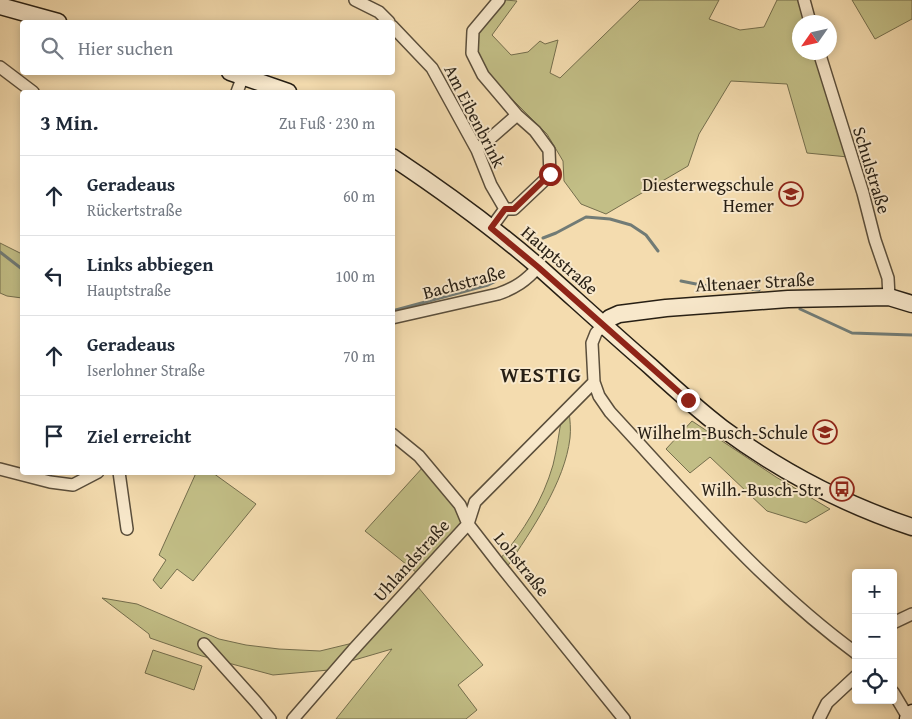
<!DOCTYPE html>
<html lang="de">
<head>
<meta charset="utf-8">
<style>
  :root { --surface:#fff; --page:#f6f6f7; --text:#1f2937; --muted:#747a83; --line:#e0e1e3 }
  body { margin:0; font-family:"Gentium Book Plus",serif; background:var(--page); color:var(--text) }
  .controls { position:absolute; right:15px; bottom:15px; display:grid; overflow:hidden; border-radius:5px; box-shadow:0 2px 8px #0003 }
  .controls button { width:45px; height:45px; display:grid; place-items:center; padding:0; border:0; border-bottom:1px solid var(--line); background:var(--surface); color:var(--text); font:25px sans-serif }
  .compass { position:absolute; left:792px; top:15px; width:45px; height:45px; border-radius:50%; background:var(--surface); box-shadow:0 2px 8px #0003; rotate:236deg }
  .stop { position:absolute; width:15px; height:15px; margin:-11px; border:4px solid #8f2418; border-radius:50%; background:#fff }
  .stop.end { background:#8f2418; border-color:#fff; box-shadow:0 1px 5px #0008 }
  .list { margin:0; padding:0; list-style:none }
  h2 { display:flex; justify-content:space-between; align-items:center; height:65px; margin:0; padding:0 20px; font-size:21px }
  h2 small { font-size:16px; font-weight:400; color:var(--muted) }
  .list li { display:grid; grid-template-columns:32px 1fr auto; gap:15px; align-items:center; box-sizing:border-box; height:80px; padding:0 20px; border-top:1px solid var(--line) }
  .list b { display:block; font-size:19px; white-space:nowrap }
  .list p { margin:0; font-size:16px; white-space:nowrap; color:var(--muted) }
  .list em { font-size:16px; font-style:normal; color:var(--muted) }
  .icon { flex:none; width:28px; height:28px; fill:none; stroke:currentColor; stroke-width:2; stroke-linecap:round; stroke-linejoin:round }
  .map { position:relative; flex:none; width:912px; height:719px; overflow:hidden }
  .search { position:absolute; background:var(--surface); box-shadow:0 2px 8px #0003; left:20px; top:20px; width:375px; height:55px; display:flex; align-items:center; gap:12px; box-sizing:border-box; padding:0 18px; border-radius:5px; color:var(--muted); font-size:19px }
  .panel { position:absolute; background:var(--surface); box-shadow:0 2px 8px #0003; left:20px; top:90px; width:375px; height:385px; border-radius:5px }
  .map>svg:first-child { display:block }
  .green { fill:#c2be86; stroke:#746e4d }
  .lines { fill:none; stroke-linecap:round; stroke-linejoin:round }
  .stream { stroke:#717b76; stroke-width:3 }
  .minor-casing { stroke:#5a4e3b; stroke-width:14 }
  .secondary-casing { stroke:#271f14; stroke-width:19 }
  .minor { stroke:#f8e8cb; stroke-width:11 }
  .secondary { stroke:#f8e8cb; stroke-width:16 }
  .route { stroke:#8f2418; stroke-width:6 }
  .labels { text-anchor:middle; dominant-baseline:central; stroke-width:4; stroke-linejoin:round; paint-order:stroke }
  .street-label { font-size:18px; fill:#271f14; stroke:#f8e8cb }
  .poi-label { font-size:18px; fill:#271f14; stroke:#f8e8cb; text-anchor:end }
  .district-label { font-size:22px; font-weight:bold; letter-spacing:1px; fill:#271f14; stroke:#f8e8cb }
</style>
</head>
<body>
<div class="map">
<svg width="912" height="719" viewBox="0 0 912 719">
  <rect width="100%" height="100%" fill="#f4dcaf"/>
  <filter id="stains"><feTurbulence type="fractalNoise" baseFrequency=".004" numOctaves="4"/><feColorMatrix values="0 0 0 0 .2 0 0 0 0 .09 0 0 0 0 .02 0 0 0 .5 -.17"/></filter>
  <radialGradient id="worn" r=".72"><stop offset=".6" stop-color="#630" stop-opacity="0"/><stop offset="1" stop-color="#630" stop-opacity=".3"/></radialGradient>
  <!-- green -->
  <path class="green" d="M505 0 517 1 492 35 511 55 528 52 540 41 545 44 558 40 550 73 560 78 640 0H719L709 19 740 30 764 27 777 0H798L805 22H800V52L815 53 848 157 807 153 787 84 731 81 699 134 688 166 606 214 581 204 564 181 563 161 547 134 486 73 474 52 476 34Z
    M852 0H912V19L875 39Z
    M0 243 22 254V298L7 296 0 293Z
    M569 411C570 420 571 429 570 438 565 482 531 531 507 567L500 559C523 532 543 500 553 465 557 449 559 432 562 416Z
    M692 421 776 477 830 509 806 523 767 511 710 457 690 473 666 449Z
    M424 466 455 507 463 523 417 573 365 531Z
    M196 473H213L256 504 193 581 177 569 161 589 153 580 166 560 159 555Z
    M418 587 483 665 458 685 477 710 466 719H336L392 649 351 661Z
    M102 598 137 604 219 639 246 645 279 649 320 651 353 643 329 670 273 675 202 656 150 638 149 634Z
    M153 650 202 666 194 690 145 673Z"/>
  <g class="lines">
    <!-- stream -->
    <path class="stream" d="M543 238 556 233 586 217 610 219 631 225 646 235 658 251
      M0 252 22 269
      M681 281 701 285 759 290
      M800 309 852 333 912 335
      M392 311 488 285 494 282 503 272"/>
    <!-- minor casing -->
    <g class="minor-casing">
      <path id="minor" d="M355 0 379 12 389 22
        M499 0 473 31 472 53 483 75 517 115 535 131 549 150 550 175 514 209H505
        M804 0 810 22
        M392 26 432 68 477 150 491 185 505 209 491 228
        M819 52 863 193 875 240 888 278 889 297
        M0 67 33 92
        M237 92 243 76
        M477 150 517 115
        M392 318 498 294C515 288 526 281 538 267
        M603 325 596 333 592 343 594 382 599 396 610 412C688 496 763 585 856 653
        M392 434 419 456 460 505 468 524 499 564 624 719
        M0 469 50 482 73 485 98 472
        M119 472 127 529
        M893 623 912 614
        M204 644 256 702 270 719
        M893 692 909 719
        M293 719 353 650 468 524 475 502 594 382
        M819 719 827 703 856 676"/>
    </g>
    <!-- secondary casing -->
    <g class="secondary-casing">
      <path id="secondary" d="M0 6 58 22
        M230 72 288 92
        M392 157C443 191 494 228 540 268 577 301 613 334 650 366 673 387 697 409 722 428 780 471 843 504 912 527
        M603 325 610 318 619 314 666 308 788 299 889 297 912 304
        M908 719 912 713"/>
    </g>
    <!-- minor -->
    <use href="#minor" class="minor"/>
    <!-- secondary -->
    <use href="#secondary" class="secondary"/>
  </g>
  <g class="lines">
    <!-- route -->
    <path class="route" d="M550 174 514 209H505L491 228 538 267 688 400"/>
  </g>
  <!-- icons -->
  <defs>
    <g id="school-ring" transform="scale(1.25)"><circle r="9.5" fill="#f8e8cb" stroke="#8f2418" stroke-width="1.5"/><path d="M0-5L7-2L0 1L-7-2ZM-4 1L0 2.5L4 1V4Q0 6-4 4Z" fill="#8f2418"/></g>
    <g id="bus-ring" transform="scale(1.25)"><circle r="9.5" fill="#f8e8cb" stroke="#8f2418" stroke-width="1.5"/><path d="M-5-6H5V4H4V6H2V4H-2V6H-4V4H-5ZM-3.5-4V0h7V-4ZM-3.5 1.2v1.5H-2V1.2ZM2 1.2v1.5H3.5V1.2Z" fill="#8f2418"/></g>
  </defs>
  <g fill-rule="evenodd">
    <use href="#school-ring" x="791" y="194"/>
    <use href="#school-ring" x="825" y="432"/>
    <use href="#bus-ring" x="842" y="489"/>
  </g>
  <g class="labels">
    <!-- street labels -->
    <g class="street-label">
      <text transform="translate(475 116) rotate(63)">Am Eibenbrink</text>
      <text transform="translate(872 170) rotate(73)">Schulstraße</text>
      <text transform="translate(560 260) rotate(41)">Hauptstraße</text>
      <text transform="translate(464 282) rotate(-15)">Bachstraße</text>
      <text transform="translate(755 282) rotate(-3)">Altenaer Straße</text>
      <text transform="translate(411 560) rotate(-48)">Uhlandstraße</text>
      <text transform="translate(522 564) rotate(51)">Lohstraße</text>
    </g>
    <!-- poi labels -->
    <g class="poi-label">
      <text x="774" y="184">Diesterwegschule<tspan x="774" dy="21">Hemer</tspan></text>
      <text x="808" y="432">Wilhelm-Busch-Schule</text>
      <text x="824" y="489">Wilh.-Busch-Str.</text>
    </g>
    <!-- district labels -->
    <g class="district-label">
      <text x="541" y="374">WESTIG</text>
    </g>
  </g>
  <rect width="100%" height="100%" filter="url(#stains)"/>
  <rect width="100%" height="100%" fill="url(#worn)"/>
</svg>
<div class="controls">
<button>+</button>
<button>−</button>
<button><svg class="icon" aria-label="locate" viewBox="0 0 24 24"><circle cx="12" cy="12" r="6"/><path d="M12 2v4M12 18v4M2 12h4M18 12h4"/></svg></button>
</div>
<svg class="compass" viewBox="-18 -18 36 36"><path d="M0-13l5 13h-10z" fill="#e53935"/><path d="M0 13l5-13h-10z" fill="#747a83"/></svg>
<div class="stop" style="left:550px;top:174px"></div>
<div class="stop end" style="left:688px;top:400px"></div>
<div class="search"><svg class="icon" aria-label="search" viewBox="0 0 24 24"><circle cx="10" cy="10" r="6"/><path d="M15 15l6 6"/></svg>Hier suchen</div>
<section class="panel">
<h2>3 Min.<small>Zu Fuß · 230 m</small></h2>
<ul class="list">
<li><svg class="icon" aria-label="ahead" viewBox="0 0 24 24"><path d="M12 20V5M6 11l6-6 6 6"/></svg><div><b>Geradeaus</b><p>Rückertstraße</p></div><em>60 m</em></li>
<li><svg class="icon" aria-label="left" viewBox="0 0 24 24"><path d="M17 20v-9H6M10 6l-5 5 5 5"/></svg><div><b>Links abbiegen</b><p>Hauptstraße</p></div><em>100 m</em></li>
<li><svg class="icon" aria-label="ahead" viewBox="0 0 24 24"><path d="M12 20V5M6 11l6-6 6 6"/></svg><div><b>Geradeaus</b><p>Iserlohner Straße</p></div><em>70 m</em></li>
<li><svg class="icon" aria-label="arrive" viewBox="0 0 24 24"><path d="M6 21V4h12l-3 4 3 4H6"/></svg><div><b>Ziel erreicht</b></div></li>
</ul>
</section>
</div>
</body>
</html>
